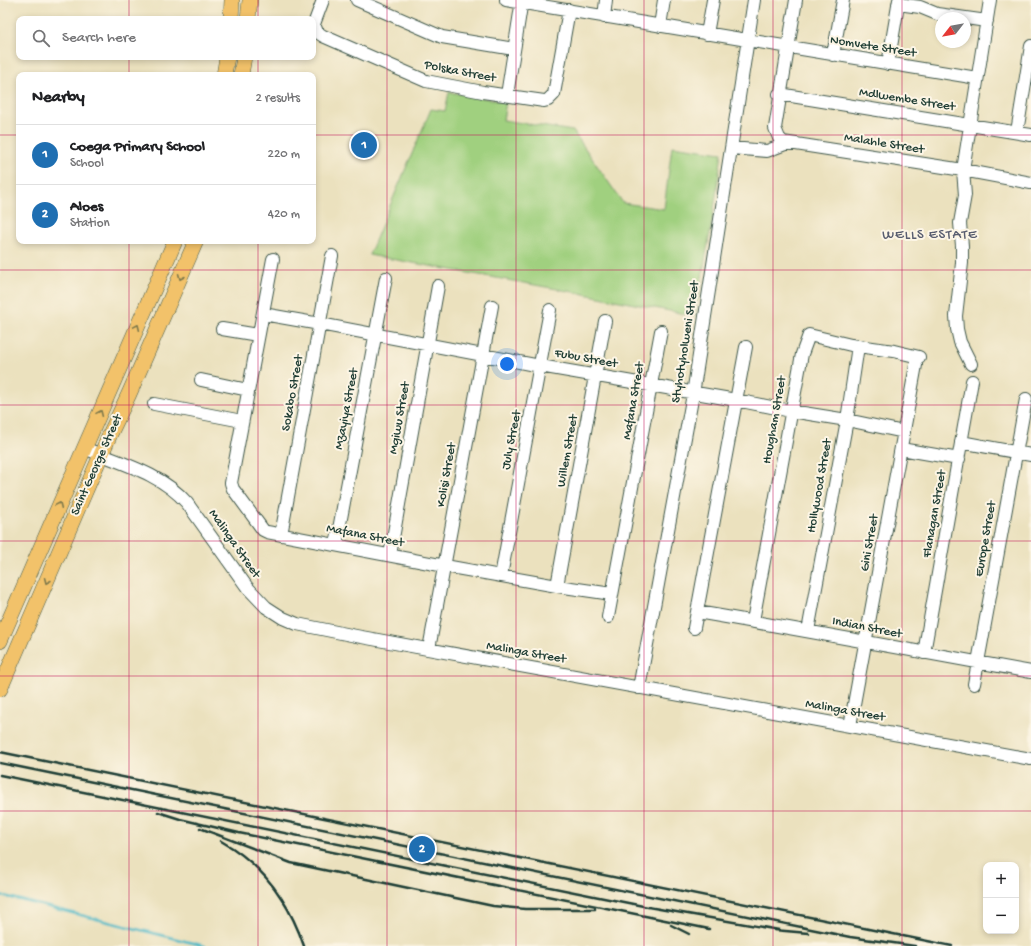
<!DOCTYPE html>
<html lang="en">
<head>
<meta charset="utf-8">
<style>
  :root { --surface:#fff; --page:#f6f6f6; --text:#202124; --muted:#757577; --line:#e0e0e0; --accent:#1f6fb2 }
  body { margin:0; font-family:"Gochi Hand",sans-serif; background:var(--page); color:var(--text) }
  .controls { position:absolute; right:12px; bottom:12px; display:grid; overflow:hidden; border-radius:8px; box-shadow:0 2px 6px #0003 }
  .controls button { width:36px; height:36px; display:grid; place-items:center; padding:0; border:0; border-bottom:1px solid var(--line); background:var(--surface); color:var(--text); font:20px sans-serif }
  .compass { position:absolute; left:935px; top:12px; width:36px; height:36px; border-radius:50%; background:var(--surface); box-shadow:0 2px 6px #0003; rotate:239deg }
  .you { position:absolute; left:507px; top:364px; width:14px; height:14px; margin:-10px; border:3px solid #fff; border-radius:50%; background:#1a73e8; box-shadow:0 0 0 6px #1a73e833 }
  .badge { display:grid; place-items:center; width:26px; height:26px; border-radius:50%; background:var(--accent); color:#fff; font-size:13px; font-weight:700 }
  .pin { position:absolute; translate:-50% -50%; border:2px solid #fff; box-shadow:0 1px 4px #0006 }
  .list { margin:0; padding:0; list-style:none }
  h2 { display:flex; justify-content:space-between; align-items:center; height:52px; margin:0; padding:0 16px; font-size:17px }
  h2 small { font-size:13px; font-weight:400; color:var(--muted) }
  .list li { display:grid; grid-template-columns:26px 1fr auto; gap:12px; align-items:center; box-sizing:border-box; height:60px; padding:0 16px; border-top:1px solid var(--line) }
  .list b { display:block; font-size:15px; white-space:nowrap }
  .list p { margin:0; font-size:13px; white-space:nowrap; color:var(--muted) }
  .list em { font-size:13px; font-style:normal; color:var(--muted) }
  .icon { flex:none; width:22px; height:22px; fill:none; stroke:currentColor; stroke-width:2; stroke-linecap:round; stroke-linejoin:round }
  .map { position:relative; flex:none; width:1031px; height:946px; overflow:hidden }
  .search { position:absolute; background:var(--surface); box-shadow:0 2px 6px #0003; left:16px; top:16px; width:300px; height:44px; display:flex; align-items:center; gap:10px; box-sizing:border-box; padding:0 14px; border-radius:8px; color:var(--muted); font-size:15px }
  .panel { position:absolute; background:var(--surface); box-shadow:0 2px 6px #0003; left:16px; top:72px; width:300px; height:172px; border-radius:8px }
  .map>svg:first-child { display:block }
  .green { fill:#a0d07f; stroke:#60865a }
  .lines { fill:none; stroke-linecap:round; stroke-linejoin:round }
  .stream { stroke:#4cb9c7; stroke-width:2.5 }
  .minor-casing { stroke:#3e5649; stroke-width:14 }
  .major-casing { stroke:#3e5649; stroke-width:16 }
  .minor { stroke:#fff; stroke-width:12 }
  .major { stroke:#f2c26a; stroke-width:15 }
  .rail { stroke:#1f3d34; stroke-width:2.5 }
  .oneway { stroke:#7e794c }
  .grid { fill:none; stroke:#c2185b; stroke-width:1; stroke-opacity:0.55 }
  .labels { text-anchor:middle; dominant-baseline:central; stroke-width:4; stroke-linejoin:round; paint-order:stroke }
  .street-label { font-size:13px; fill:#1f3d34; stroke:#fcf5e5 }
  .neighbourhood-label { font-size:14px; letter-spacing:1px; fill:#595e70; stroke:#fcf5e5 }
</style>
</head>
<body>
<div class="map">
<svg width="1031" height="946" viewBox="0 0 1031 946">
  <rect width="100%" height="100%" fill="#fcf5e5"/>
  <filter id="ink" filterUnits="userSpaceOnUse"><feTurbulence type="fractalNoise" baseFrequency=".025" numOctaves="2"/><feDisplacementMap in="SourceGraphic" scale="8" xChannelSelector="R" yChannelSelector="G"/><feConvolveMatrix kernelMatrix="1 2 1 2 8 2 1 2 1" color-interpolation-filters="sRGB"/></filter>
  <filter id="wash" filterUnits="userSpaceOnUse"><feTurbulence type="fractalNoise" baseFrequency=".012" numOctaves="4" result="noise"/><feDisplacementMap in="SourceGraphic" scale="16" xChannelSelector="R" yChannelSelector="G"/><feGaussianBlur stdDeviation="0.9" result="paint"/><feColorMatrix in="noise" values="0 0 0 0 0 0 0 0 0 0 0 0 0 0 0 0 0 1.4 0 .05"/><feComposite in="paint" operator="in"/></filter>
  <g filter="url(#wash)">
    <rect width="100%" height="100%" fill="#ebe1be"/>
    <!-- green -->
    <path class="green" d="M449 92 506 102 503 120 573 131 623 203 664 209 672 146 722 153 713 216 695 316 579 293 369 255 431 109 445 111Z"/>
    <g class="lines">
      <!-- stream -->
      <path class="stream" d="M0 895 205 946"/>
    </g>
  </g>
  <g filter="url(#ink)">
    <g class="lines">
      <!-- minor casing -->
      <g class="minor-casing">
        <path id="minor" d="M323 0 314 24 317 32 323 36 426 81 483 92 544 101 548 100 554 94 569 10
          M357 0 442 37 514 49
          M506 0 977 78
          M796 0 775 128 779 138 783 142 963 170 1031 183
          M898 4 920 7 937 14 987 21
          M604 17 606 0
          M660 26 664 0
          M707 34 713 0
          M833 55 843 0
          M888 64 899 0
          M779 94 1031 135
          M507 95 522 0
          M1017 132 1031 46
          M731 148 767 151 788 143
          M273 259 231 483 233 489 263 530 267 532 445 566 557 586 612 594
          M263 314 320 324 540 366 736 400 791 411 847 420 904 432
          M222 329 258 335
          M971 364 960 342 957 329 956 316 962 263V246L960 223 965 195 963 170 990 0
          M201 380 248 390
          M154 404 242 421
          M961 442 1031 455
          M84 448C120 463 161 473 187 503L247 587 266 607 283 618 297 624 356 636 1031 759
          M901 449 959 459
          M281 535 332 256
          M336 545 386 278
          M390 555 438 286
          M501 576 550 310
          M557 586 605 321
          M697 612C809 631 920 652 1031 672
          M608 617 661 331
          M753 621 802 354 809 335 851 345 894 351 919 357
          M694 628 746 347
          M808 631 847 420 858 346
          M429 649 492 306
          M924 653 972 381
          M974 684 1026 399
          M639 688 693 394 754 0
          M850 726 916 365"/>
      </g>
      <!-- major casing -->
      <g class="major-casing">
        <path id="major" d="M231 19 232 0
          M248 19 250 0
          M224 75 227 57
          M241 75 244 57
          M0 641 175 241
          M0 689 110 434 129 394 196 241"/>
      </g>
      <!-- minor -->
      <use href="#minor" class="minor"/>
      <!-- major -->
      <use href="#major" class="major"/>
      <!-- rail -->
      <path class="rail" d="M0 752 952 946
        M0 763 850 937 915 946
        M0 775 648 907 779 930
        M158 812 180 819 239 833 709 929
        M200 828 291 863 493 906 525 909H595
        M221 841C262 864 289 902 304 946
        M671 925 689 934
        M774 930 808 933"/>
    </g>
    <!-- one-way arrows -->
    <defs><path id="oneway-chevron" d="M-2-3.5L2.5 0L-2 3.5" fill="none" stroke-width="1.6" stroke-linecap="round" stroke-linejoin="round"/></defs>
    <g class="oneway">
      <use href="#oneway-chevron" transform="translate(181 277) rotate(113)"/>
      <use href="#oneway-chevron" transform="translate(137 327) rotate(-66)"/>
      <use href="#oneway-chevron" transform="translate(100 413) rotate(-66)"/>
      <use href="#oneway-chevron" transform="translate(59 505) rotate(-66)"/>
      <use href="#oneway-chevron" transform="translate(47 581) rotate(113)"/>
    </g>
  </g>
  <!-- grid -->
  <path class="grid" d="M129 0V19M258 0V19M387 0V946M516 0V946M644 0V946M773 0V946M902 0V946M129 57V75M258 57V75M0 135H19M313 135H1031M129 241V946M258 241V946M0 270H1031M0 405H1031M0 541H1031M0 676H1031M0 811H1031"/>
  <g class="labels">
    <!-- street labels -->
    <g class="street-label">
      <text transform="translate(873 47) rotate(9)">Nomvete Street</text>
      <text transform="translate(460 72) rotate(11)">Polska Street</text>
      <text transform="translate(907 100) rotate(9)">Mdlwembe Street</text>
      <text transform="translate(884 144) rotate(9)">Malahle Street</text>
      <text transform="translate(686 342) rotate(-81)">Styhotyholweni Street</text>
      <text transform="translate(586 359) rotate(10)">Fubu Street</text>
      <text transform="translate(293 393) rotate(-80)">Sokabo Street</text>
      <text transform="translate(634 401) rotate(-80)">Mafana Street</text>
      <text transform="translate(347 409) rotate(-79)">Mzayiya Street</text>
      <text transform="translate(400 418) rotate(-80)">Mgiwu Street</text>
      <text transform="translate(775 420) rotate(-80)">Hougham Street</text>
      <text transform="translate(512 440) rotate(-79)">July Street</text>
      <text transform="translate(568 451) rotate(-80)">Willem Street</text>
      <text transform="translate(97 465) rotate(-66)">Saint George Street</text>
      <text transform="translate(447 475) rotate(-80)">Kolisi Street</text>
      <text transform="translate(820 486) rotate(-80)">Hollywood Street</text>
      <text transform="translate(935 514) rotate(-80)">Flanagan Street</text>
      <text transform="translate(365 536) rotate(11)">Mafana Street</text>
      <text transform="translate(986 539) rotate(-80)">Europe Street</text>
      <text transform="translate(870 543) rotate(-80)">Gini Street</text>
      <text transform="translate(234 544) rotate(55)">Malinga Street</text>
      <text transform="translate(867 628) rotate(11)">Indian Street</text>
      <text transform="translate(526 653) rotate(10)">Malinga Street</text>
      <text transform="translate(845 711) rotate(10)">Malinga Street</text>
    </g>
    <!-- neighbourhood labels -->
    <g class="neighbourhood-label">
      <text x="930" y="235">WELLS ESTATE</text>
    </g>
  </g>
</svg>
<div class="controls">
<button>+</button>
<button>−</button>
</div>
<svg class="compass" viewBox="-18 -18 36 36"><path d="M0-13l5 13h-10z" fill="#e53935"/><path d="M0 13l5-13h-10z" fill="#757577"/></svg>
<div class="you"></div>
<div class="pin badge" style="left:364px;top:145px">1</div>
<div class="pin badge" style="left:422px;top:849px">2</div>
<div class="search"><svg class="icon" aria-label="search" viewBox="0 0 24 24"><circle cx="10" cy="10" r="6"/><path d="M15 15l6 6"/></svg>Search here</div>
<section class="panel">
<h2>Nearby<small>2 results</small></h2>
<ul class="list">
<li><span class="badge">1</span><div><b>Coega Primary School</b><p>School</p></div><em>220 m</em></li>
<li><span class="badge">2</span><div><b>Aloes</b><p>Station</p></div><em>420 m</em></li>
</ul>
</section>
</div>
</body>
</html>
